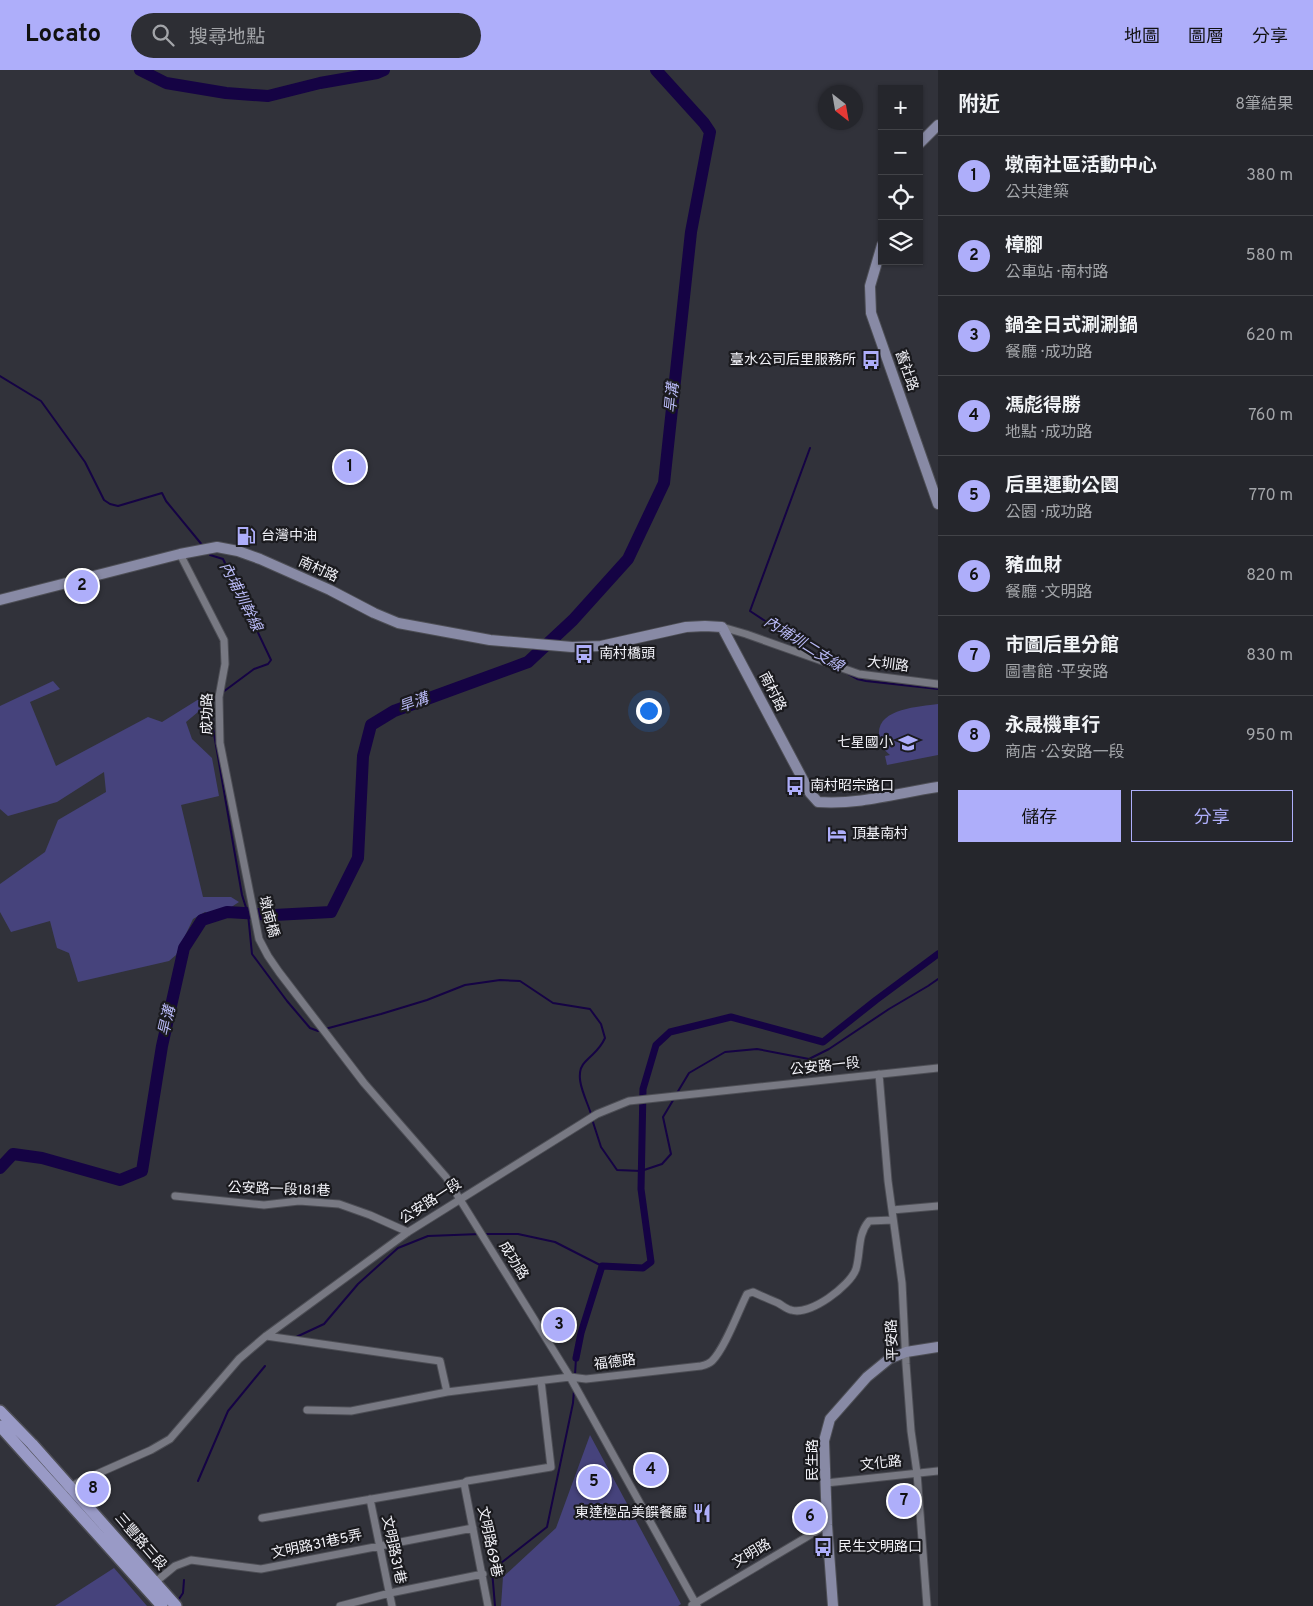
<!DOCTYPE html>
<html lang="zh-TW">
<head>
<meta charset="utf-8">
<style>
  :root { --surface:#25262c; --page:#2d2e34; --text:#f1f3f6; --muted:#a3a5a9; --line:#424348; --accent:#aeaefa }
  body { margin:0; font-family:Overpass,"Noto Sans TC",sans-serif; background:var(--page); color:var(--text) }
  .controls { position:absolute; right:15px; top:15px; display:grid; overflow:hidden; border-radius:0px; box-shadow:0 1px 4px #0004 }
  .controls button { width:45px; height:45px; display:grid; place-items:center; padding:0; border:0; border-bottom:1px solid var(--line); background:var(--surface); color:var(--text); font:25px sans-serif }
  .compass { position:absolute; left:818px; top:15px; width:45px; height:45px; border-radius:50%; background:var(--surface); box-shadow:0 1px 4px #0004; rotate:149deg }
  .you { position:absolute; left:648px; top:640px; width:18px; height:18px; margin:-12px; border:4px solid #fff; border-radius:50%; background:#1a73e8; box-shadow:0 0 0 8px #1a73e833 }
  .badge { display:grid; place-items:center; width:32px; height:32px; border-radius:50%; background:var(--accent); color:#111; font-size:16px; font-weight:700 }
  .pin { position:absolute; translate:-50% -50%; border:2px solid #fff; box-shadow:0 1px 5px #0006 }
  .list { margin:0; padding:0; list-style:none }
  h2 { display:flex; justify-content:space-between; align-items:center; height:65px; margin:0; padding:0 20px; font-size:21px }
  h2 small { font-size:16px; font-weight:400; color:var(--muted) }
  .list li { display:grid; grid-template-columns:32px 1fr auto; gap:15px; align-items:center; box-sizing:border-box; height:80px; padding:0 20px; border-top:1px solid var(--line) }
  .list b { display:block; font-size:19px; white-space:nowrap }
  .list p { margin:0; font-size:16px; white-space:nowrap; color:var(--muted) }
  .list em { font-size:16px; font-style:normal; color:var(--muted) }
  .actions { display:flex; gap:10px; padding:15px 20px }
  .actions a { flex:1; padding:11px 0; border:1px solid var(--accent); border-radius:0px; text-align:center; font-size:18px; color:var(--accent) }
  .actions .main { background:var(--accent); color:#111 }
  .icon { flex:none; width:28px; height:28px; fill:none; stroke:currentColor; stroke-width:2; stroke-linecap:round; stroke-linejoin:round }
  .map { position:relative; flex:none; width:938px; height:1536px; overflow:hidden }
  header { display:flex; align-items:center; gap:30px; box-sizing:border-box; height:70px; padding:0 25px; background:var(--accent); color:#111 }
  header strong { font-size:24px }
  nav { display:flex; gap:28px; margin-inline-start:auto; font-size:18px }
  .search { width:350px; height:45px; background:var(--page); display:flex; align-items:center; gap:12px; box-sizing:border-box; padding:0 18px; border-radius:28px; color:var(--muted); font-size:19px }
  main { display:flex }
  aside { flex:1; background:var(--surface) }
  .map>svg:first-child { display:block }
  .green { fill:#46437c }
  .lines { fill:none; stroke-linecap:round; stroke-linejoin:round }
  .stream { stroke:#150344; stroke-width:2 }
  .canal { stroke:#150344; stroke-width:7 }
  .river { stroke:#150344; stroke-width:12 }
  .street-casing { stroke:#4d4e55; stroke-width:9 }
  .secondary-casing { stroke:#4d4e55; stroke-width:12 }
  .primary-casing { stroke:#4d4e55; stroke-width:14 }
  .street { stroke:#787983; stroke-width:7 }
  .secondary { stroke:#888aa5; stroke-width:10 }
  .primary { stroke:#999ac6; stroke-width:11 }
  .labels { text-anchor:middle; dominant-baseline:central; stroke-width:4.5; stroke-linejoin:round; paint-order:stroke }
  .poi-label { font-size:14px; fill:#f2f2f8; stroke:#1a1a1e; text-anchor:start }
  .street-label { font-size:14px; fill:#f2f2f8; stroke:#1a1a1e }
  .water-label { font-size:15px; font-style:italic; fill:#b8b9f5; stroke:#1a1a1e }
</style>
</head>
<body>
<header>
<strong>Locato</strong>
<div class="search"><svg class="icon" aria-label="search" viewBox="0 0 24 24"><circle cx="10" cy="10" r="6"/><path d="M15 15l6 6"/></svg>搜尋地點</div>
<nav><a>地圖</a><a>圖層</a><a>分享</a></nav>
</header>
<main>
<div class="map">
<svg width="938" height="1536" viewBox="0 0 938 1536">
  <rect width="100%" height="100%" fill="#31323a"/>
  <!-- green -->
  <path class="green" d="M53 611 60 619 30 632 56 696 148 647 162 652 199 629 204 637 186 652 192 669 212 688 219 726 181 735 203 827H231L239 832 216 847 205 842 193 849 176 885 169 891 78 912 69 883 57 878 50 851 11 862 0 842V814L45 782 58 750 106 722 104 702 57 732 8 746 0 739V636Z
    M938 634V685L887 695 885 686 890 685C884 680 879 674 879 665 877 638 919 637 938 634Z
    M590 1365 681 1534 678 1536H501L503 1507 556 1458Z
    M114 1498 147 1536H55Z"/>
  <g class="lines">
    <!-- stream -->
    <path class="stream" d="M0 306 41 331 85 392 104 430 110 434 118 436 162 423 166 431 203 476
      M810 378 750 541 820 587
      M208 482 210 485 223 489 271 590 268 594 254 599 223 622
      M848 604 857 609 866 611 938 619
      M217 626 209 635 242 825 248 844 252 884 287 931 310 958 318 961H321
      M325 959 381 944 427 930 465 915 500 910 520 911 553 933 590 939 601 954 605 968C599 981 594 982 585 992 572 1005 587 1030 591 1044
      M677 1023 689 1003 725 982 757 979 809 989 829 979 889 939 928 916 938 909
      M592 1049 601 1077 617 1100 641 1101 662 1094 671 1084 663 1047 675 1027
      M484 1164H518L555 1172 602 1196
      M294 1268 324 1254 358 1214 398 1178 428 1166 480 1164
      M575 1305 576 1288
      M198 1411 228 1341 265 1296
      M177 1532 183 1523 184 1510
      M495 1536 492 1500 547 1457 573 1333 574 1320"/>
    <!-- canal -->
    <path class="canal" d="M576 1288 581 1263 602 1196 643 1198 651 1192 641 1119 643 1019 656 975 670 962 731 947 823 972 876 930 938 884"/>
    <!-- river -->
    <path class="river" d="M140 0 166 13 226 23 268 26 320 13 377 3 384 0
      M0 1098 13 1084 42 1088 120 1110 142 1101 162 976 184 878 202 850 227 842 274 845 331 842 358 788 363 686 371 655 394 641 528 592 573 550 628 489 664 413 691 162 710 62 704 53 656 0"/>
    <!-- street casing -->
    <g class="street-casing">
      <path id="street" d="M180 484 224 570 225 594 219 627 220 673 259 869 268 886 279 902 364 1013 446 1107 570 1307 697 1536
        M722 557 746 564 859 604 938 614
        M879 1004 888 1111 902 1213 906 1294 911 1361 917 1403 927 1536
        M175 1126 264 1135 299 1131 339 1134 370 1145 408 1162
        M892 1140 938 1136
        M266 1266 440 1291 447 1322 570 1307 586 1309 701 1296C705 1295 709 1294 712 1291 725 1278 738 1242 747 1224L753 1222C761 1226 769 1229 778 1233 782 1235 786 1239 791 1240 810 1246 850 1216 856 1199 861 1182 857 1165 869 1151L893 1150
        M307 1340 351 1341 447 1322
        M464 1413 488 1536
        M826 1413 938 1401
        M68 1418 81 1411 151 1380 170 1369 239 1289 266 1266 408 1162 597 1044 629 1031 938 998
        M370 1429 392 1536
        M262 1448 464 1413 467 1411 551 1397 541 1311
        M153 1514 175 1496 191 1490 261 1499 473 1458
        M692 1535 827 1455
        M340 1536 390 1523 483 1504"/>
    </g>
    <!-- secondary casing -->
    <g class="secondary-casing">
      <path id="secondary" d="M919 74 938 55
        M882 175 870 216 871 243 938 434
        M0 530 180 484 217 477 238 481 260 489 330 520 374 543 398 553 490 570 572 577 601 576 686 557 705 556 722 557 810 723 818 732C859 735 898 723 938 717
        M833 1536 827 1455 824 1371 830 1349 867 1307 889 1289 906 1282 938 1277"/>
    </g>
    <!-- primary casing -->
    <g class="primary-casing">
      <path id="primary" d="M0 1341 32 1374 176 1536
        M0 1356 162 1536"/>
    </g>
    <!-- street -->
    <use href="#street" class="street"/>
    <!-- secondary -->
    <use href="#secondary" class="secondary"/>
    <!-- primary -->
    <use href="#primary" class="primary"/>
  </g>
  <!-- icons -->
  <defs>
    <g id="bus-bare" transform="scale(1.5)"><path d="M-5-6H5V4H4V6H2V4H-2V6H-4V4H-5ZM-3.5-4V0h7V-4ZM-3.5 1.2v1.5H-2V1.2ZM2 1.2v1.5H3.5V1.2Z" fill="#aeaefa" stroke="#1a1a1e" stroke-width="2.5" paint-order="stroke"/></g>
    <g id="fuel-bare" transform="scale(1.5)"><path d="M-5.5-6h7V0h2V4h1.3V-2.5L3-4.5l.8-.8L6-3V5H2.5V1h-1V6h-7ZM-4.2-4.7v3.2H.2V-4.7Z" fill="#aeaefa" stroke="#1a1a1e" stroke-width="2.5" paint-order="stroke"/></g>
    <g id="school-bare" transform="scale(1.5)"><path d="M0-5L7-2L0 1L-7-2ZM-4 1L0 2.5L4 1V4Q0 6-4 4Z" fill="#aeaefa" stroke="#1a1a1e" stroke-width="2.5" paint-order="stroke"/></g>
    <g id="hotel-bare" transform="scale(1.5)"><path d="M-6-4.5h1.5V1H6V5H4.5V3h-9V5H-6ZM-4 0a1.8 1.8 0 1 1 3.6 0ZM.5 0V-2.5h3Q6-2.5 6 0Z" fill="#aeaefa" stroke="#1a1a1e" stroke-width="2.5" paint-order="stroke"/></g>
    <g id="restaurant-bare" transform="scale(1.5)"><path d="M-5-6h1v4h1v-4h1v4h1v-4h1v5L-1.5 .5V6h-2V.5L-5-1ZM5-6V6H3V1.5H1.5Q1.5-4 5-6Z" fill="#aeaefa" stroke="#1a1a1e" stroke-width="2.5" paint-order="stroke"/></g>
  </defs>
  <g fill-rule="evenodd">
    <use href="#bus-bare" x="871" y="290"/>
    <use href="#fuel-bare" x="246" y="466"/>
    <use href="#bus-bare" x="584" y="584"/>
    <use href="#school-bare" x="908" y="673"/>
    <use href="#bus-bare" x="795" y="716"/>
    <use href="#hotel-bare" x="837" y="764"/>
    <use href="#restaurant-bare" x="702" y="1443"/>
    <use href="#bus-bare" x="823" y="1477"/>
  </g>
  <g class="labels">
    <!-- poi labels -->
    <g class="poi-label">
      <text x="856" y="290" text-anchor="end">臺水公司后里服務所</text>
      <text x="261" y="466">台灣中油</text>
      <text x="599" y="584">南村橋頭</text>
      <text x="893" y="673" text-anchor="end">七星國小</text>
      <text x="810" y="716">南村昭宗路口</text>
      <text x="852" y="764">頂基南村</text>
      <text x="687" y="1443" text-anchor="end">東達極品美饌餐廳</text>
      <text x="838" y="1477">民生文明路口</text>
    </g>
    <!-- street labels -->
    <g class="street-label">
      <text transform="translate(906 301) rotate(71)">舊社路</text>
      <text transform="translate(318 500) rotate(24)">南村路</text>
      <text transform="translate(888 595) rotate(7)">大圳路</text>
      <text transform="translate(772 622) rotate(63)">南村路</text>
      <text transform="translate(208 644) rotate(-89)">成功路</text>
      <text transform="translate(268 847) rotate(75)">墩南橋</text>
      <text transform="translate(825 997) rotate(-6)">公安路一段</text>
      <text transform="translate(279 1120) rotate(2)">公安路一段181巷</text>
      <text transform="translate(431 1132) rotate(-33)">公安路一段</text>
      <text transform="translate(513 1191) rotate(58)">成功路</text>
      <text transform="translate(893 1270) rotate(-92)">平安路</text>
      <text transform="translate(615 1293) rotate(-7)">福德路</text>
      <text transform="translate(813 1390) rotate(-90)">民生路</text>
      <text transform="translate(881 1394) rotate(-6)">文化路</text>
      <text transform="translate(140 1472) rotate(49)">三豐路三段</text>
      <text transform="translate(489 1472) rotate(78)">文明路69巷</text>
      <text transform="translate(317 1475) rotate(-12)">文明路31巷5弄</text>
      <text transform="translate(393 1480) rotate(78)">文明路31巷</text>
      <text transform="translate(752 1484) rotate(-31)">文明路</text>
    </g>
    <!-- water labels -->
    <g class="water-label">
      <text transform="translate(673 328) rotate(-84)">旱溝</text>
      <text transform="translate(240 527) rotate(63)">內埔圳幹線</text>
      <text transform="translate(803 575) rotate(32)">內埔圳二支線</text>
      <text transform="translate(414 634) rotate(-20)">旱溝</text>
      <text transform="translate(168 951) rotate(-77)">旱溝</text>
    </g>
  </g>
</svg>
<div class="controls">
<button>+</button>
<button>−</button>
<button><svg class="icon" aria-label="locate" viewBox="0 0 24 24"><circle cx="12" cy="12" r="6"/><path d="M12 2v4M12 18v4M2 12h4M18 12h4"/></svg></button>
<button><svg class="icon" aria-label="layers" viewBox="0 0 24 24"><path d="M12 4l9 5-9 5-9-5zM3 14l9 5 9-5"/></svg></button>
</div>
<svg class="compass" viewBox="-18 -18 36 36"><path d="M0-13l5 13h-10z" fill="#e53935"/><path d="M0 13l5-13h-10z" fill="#a3a5a9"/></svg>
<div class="you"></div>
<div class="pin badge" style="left:350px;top:397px">1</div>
<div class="pin badge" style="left:82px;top:516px">2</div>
<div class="pin badge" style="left:559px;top:1255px">3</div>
<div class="pin badge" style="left:651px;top:1400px">4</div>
<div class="pin badge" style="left:594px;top:1412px">5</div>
<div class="pin badge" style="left:810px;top:1447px">6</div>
<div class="pin badge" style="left:904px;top:1431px">7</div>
<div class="pin badge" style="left:93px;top:1419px">8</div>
</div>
<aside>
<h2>附近<small>8筆結果</small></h2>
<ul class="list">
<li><span class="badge">1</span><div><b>墩南社區活動中心</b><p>公共建築</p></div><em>380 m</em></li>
<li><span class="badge">2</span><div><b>樟腳</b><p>公車站 · 南村路</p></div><em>580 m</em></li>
<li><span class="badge">3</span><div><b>鍋全日式涮涮鍋</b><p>餐廳 · 成功路</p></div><em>620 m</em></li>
<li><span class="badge">4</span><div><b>馮彪得勝</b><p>地點 · 成功路</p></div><em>760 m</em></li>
<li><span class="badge">5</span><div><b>后里運動公園</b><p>公園 · 成功路</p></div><em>770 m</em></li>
<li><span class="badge">6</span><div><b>豬血財</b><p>餐廳 · 文明路</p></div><em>820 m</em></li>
<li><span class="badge">7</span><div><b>市圖后里分館</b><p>圖書館 · 平安路</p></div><em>830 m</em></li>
<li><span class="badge">8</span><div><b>永晟機車行</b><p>商店 · 公安路一段</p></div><em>950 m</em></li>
</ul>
<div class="actions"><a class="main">儲存</a><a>分享</a></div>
</aside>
</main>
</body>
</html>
